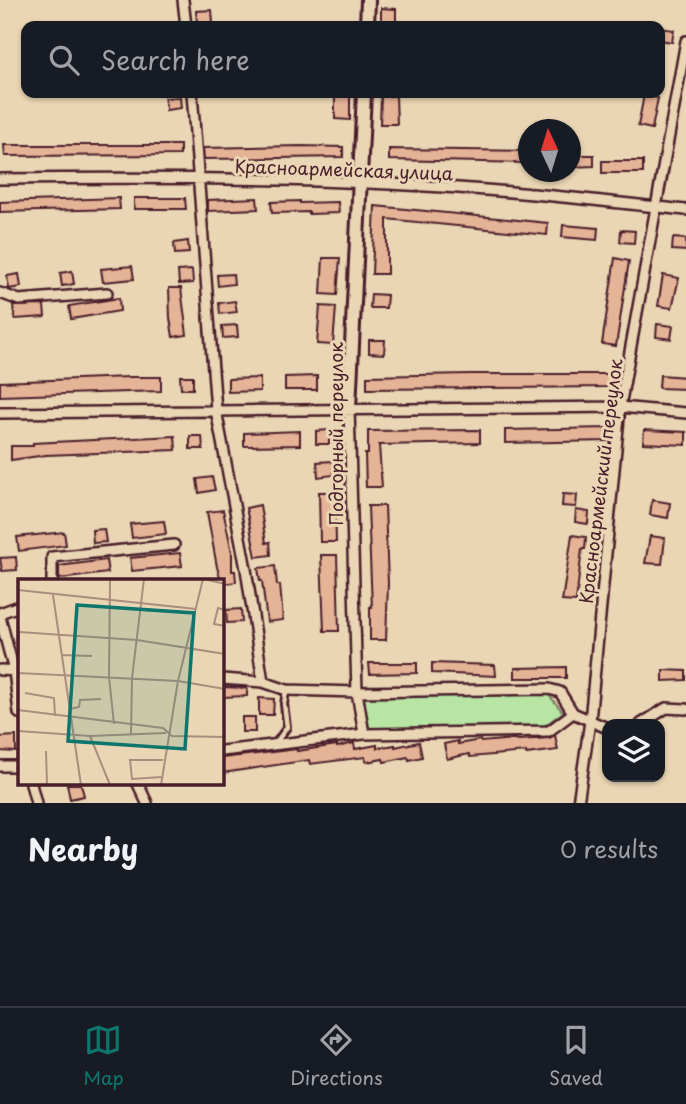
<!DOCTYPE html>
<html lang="en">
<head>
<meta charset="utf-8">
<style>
  :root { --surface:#171b24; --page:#20242c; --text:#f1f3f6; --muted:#9ea1a6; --line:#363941; --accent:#0f766e }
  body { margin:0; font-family:"Playpen Sans",sans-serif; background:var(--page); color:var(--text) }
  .controls { position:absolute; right:21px; bottom:21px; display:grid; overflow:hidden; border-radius:14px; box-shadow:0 2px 5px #0004 }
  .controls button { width:63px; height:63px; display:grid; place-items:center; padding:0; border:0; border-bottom:2px solid var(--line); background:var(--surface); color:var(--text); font:35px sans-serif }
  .compass { position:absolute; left:518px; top:119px; width:63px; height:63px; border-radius:50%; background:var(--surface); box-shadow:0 2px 5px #0004; rotate:356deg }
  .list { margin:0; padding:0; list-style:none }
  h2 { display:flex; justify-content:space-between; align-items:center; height:91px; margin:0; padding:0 28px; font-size:30px }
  h2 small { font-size:23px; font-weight:400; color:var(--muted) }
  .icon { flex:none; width:38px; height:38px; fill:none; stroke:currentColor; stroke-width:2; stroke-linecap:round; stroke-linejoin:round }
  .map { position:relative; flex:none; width:686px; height:803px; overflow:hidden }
  .search { position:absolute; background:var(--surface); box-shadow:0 2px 5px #0004; left:21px; right:21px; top:21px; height:77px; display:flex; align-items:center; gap:18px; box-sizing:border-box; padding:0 24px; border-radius:14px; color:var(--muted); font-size:26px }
  .sheet { height:203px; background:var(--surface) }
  nav { display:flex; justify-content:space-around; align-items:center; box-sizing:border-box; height:98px; border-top:2px solid var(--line); background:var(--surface); font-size:19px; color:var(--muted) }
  nav a { display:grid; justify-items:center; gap:4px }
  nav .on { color:var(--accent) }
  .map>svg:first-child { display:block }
  .green { fill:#b8e5a3; stroke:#818267; stroke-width:2 }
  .building { fill:#e5b396; stroke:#4a1f2b; stroke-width:2 }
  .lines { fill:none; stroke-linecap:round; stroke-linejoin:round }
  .service-casing { stroke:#4a1f2b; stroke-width:10 }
  .minor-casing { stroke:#4a1f2b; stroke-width:14 }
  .secondary-casing { stroke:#4a1f2b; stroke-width:18 }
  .service { stroke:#ead6b4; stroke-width:4.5 }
  .minor { stroke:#ead6b4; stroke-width:9 }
  .secondary { stroke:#ead6b4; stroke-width:12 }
  .labels { text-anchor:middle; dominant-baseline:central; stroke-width:6; stroke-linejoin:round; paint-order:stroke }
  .street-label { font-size:18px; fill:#4a1f2b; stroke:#ead6b4 }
  .inset-road { fill:none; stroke:#aa8d7d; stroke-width:2 }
  .view { fill:#0f766e; fill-opacity:0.15; stroke:#0f766e; stroke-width:3.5 }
  .inset-edge { fill:none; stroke:#4a1f2b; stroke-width:3.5 }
</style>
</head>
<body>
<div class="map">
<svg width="686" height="803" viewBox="0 0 686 803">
  <rect width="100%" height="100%" fill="#ead6b4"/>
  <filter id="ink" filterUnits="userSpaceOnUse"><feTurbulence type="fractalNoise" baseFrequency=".0143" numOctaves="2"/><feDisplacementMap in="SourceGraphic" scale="14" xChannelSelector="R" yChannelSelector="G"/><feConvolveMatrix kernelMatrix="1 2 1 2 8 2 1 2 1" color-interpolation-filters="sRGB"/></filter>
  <g filter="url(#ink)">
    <!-- green -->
    <path class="green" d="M548 694 563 712 544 726 366 729 362 695Z"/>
    <!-- building -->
    <path class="building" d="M381 8 396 9V23H381Z
      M212 10 213 23 197 24 196 11Z
      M660 28 674 30 672 42 660 40Z
      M335 93H350V120L335 119Z
      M644 95 658 98 652 129 638 126Z
      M381 96H396L397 124H380Z
      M180 97 181 108 166 110 165 98Z
      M4 145H180V155L5 156Z
      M301 146 343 147V157L204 159 203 148Z
      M389 149 528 151V163L389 160Z
      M570 155H594V166L570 167Z
      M602 161H643V173H602Z
      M119 198 120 209 0 212V202Z
      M134 198H185L186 209H134Z
      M257 198 258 209 208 211V200Z
      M300 201V203L338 202 339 213 309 214V212L272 213 271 202Z
      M375 206 548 223 547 235 387 219V274H372Z
      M563 225 598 228 597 240 562 237Z
      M621 230 635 231 634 243 620 242Z
      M673 238 686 239V251L672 250Z
      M188 241 189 253 175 254 174 243Z
      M323 258H340L337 295 321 294Z
      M615 258 629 261 616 346 602 344Z
      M132 266 134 279 103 282 101 269Z
      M192 270 193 283 179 284 178 271Z
      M72 271 74 284 62 286 60 273Z
      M19 274 21 287 9 289 7 276Z
      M233 274 234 284 218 286 217 275Z
      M663 275 679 278 672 308 658 306Z
      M169 288H181L187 335 173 337 170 318Z
      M371 294 387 295 386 308H370Z
      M119 298 120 311 71 319 69 306Z
      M235 301 237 312 220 314 219 303Z
      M44 305 45 317 15 319 13 306Z
      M320 306 336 307 333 345 317 344Z
      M657 324 673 326 671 339 656 337Z
      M237 325 238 337 223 338 222 326Z
      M369 340H385L384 354 369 353Z
      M470 374H611V387L367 389V376Z
      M660 375 686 377V389L659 388Z
      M180 376H193V389H181Z
      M317 376V390H285V377Z
      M129 377H161V391L0 396V382Z
      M260 378V391L228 392V379Z
      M609 428V441L505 443V430Z
      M329 430V444H316V431Z
      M480 430V443L379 445 382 487H366L365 454H368V431Z
      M644 430 686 432V445L643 443Z
      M300 431V445L244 446V433Z
      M175 436 176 450 46 455 11 460V446H33V443Z
      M190 436H202L203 449H190Z
      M333 461 334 475 318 477 317 462Z
      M212 477 215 490 199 493 197 479Z
      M319 492H335L336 542H320Z
      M563 494 577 495 576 507 562 506Z
      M652 500 670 503 668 518 650 515Z
      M260 505 266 543 270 542 271 555 256 557 246 508Z
      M368 506H385L388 583 386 640H370V607H372Z
      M223 510 232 552V571H235L236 582 222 584 217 567 207 512Z
      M576 510 589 512 588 524 575 522Z
      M164 521 166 534 132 538 130 524Z
      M104 529 106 542 93 543 92 530Z
      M64 532 66 545 19 551 17 537Z
      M572 535 586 537 585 549H582L576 602 562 601Z
      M650 536 665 538 662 564 645 563Z
      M180 553 182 566 132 571 130 558Z
      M321 555H337L339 631H324Z
      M16 557 17 570 2 571 0 558Z
      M106 560 108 573 59 579V566Z
      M275 566 277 585H280L283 620 267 622 262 581H260L258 568Z
      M241 609 242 622 227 623 226 610Z
      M369 663H417V673L370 674Z
      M432 663 495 665 496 676 432 673Z
      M566 667V678H515V668Z
      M663 670 686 671V680L663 681Z
      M222 687 247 688V696L222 697Z
      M259 698 274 699 273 715H259Z
      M242 717H255V732H242Z
      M555 735 558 750 526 754V752L470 757 469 754 447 759 444 744 458 741V744L480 740 481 742 514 739 519 740 549 738Z
      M16 736V752L0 751V737Z
      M419 742 422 757 409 760 408 757 384 762 383 759 366 762 365 757 310 764 309 760 222 773V758L297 749V751L337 745V747L354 743 355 749 377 745V748L395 745V747Z
      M67 784H81L84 796 70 799Z"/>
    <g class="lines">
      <!-- service casing -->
      <g class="service-casing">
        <path id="service" d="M275 744 287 727 284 704 286 691"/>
      </g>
      <!-- minor casing -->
      <g class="minor-casing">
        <path id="minor" d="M183 0 186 26
          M192 93 216 410 246 569 263 682
          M0 179C170 177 342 178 511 192 569 197 628 204 686 210
          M0 293 19 300 107 293
          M349 408 357 692 364 734
          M0 413 620 407 686 413
          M52 581V557L174 545
          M0 613 19 606
          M0 617 14 671 19 713
          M0 670 18 671
          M222 679 263 682 287 690 357 692 549 689 560 692 573 713 607 728
          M641 724 666 708 686 709
          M222 751 364 734 549 731 573 713
          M0 766H19
          M31 784 36 803
          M138 784 147 803
          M578 803 590 721 620 407 686 41"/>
      </g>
      <!-- secondary casing -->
      <g class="secondary-casing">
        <path id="secondary" d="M367 26 368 0
          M349 408 364 93"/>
      </g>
      <!-- service -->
      <use href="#service" class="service"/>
      <!-- minor -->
      <use href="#minor" class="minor"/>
      <!-- secondary -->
      <use href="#secondary" class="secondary"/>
    </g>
  </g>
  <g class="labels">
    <!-- street labels -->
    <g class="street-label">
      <text transform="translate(344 169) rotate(2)">Красноармейская улица</text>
      <text transform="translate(335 434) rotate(-90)">Подгорный переулок</text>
      <text transform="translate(600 481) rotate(-83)">Красноармейский переулок</text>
    </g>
  </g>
  <!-- overview -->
  <g transform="translate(18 579)">
    <rect width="206" height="206" fill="#ead6b4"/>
    <path class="inset-road" d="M92 0 91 98 96 145M186 0 207 5M0 11 178 30M35 16 63 206M207 31 200 29 196 45 207 47M1 53 119 61 207 75M43 76 74 77M0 94 160 102 207 110M114 99 126 0M0 112 1 53M7 114 36 119 37 137M52 130 61 128 62 121 83 120M0 131 145 149 154 157 207 158M0 152 72 157 148 154M113 155 114 99M72 157 92 206M28 172 29 206M144 198 114 200 112 181H145M143 206 160 102 185 0"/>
    <path class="view" d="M59 26 176 34 167 170 50 162Z"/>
    <rect width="206" height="206" class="inset-edge"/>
  </g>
</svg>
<div class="controls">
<button><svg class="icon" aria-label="layers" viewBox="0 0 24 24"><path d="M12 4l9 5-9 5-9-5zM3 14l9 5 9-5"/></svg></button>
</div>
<svg class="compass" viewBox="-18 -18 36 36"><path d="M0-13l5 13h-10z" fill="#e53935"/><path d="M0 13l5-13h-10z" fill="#9ea1a6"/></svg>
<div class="search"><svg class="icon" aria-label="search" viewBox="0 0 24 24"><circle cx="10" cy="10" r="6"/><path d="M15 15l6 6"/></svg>Search here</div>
</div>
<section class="sheet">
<h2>Nearby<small>0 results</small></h2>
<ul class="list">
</ul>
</section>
<nav>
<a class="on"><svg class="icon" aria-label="map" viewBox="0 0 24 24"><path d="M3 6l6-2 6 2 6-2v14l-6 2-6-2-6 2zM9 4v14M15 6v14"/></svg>Map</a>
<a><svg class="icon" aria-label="directions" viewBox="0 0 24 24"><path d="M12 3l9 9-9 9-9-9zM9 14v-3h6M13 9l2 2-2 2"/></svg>Directions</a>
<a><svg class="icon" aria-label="saved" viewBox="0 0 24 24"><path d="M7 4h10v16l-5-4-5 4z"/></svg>Saved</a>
</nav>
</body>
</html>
